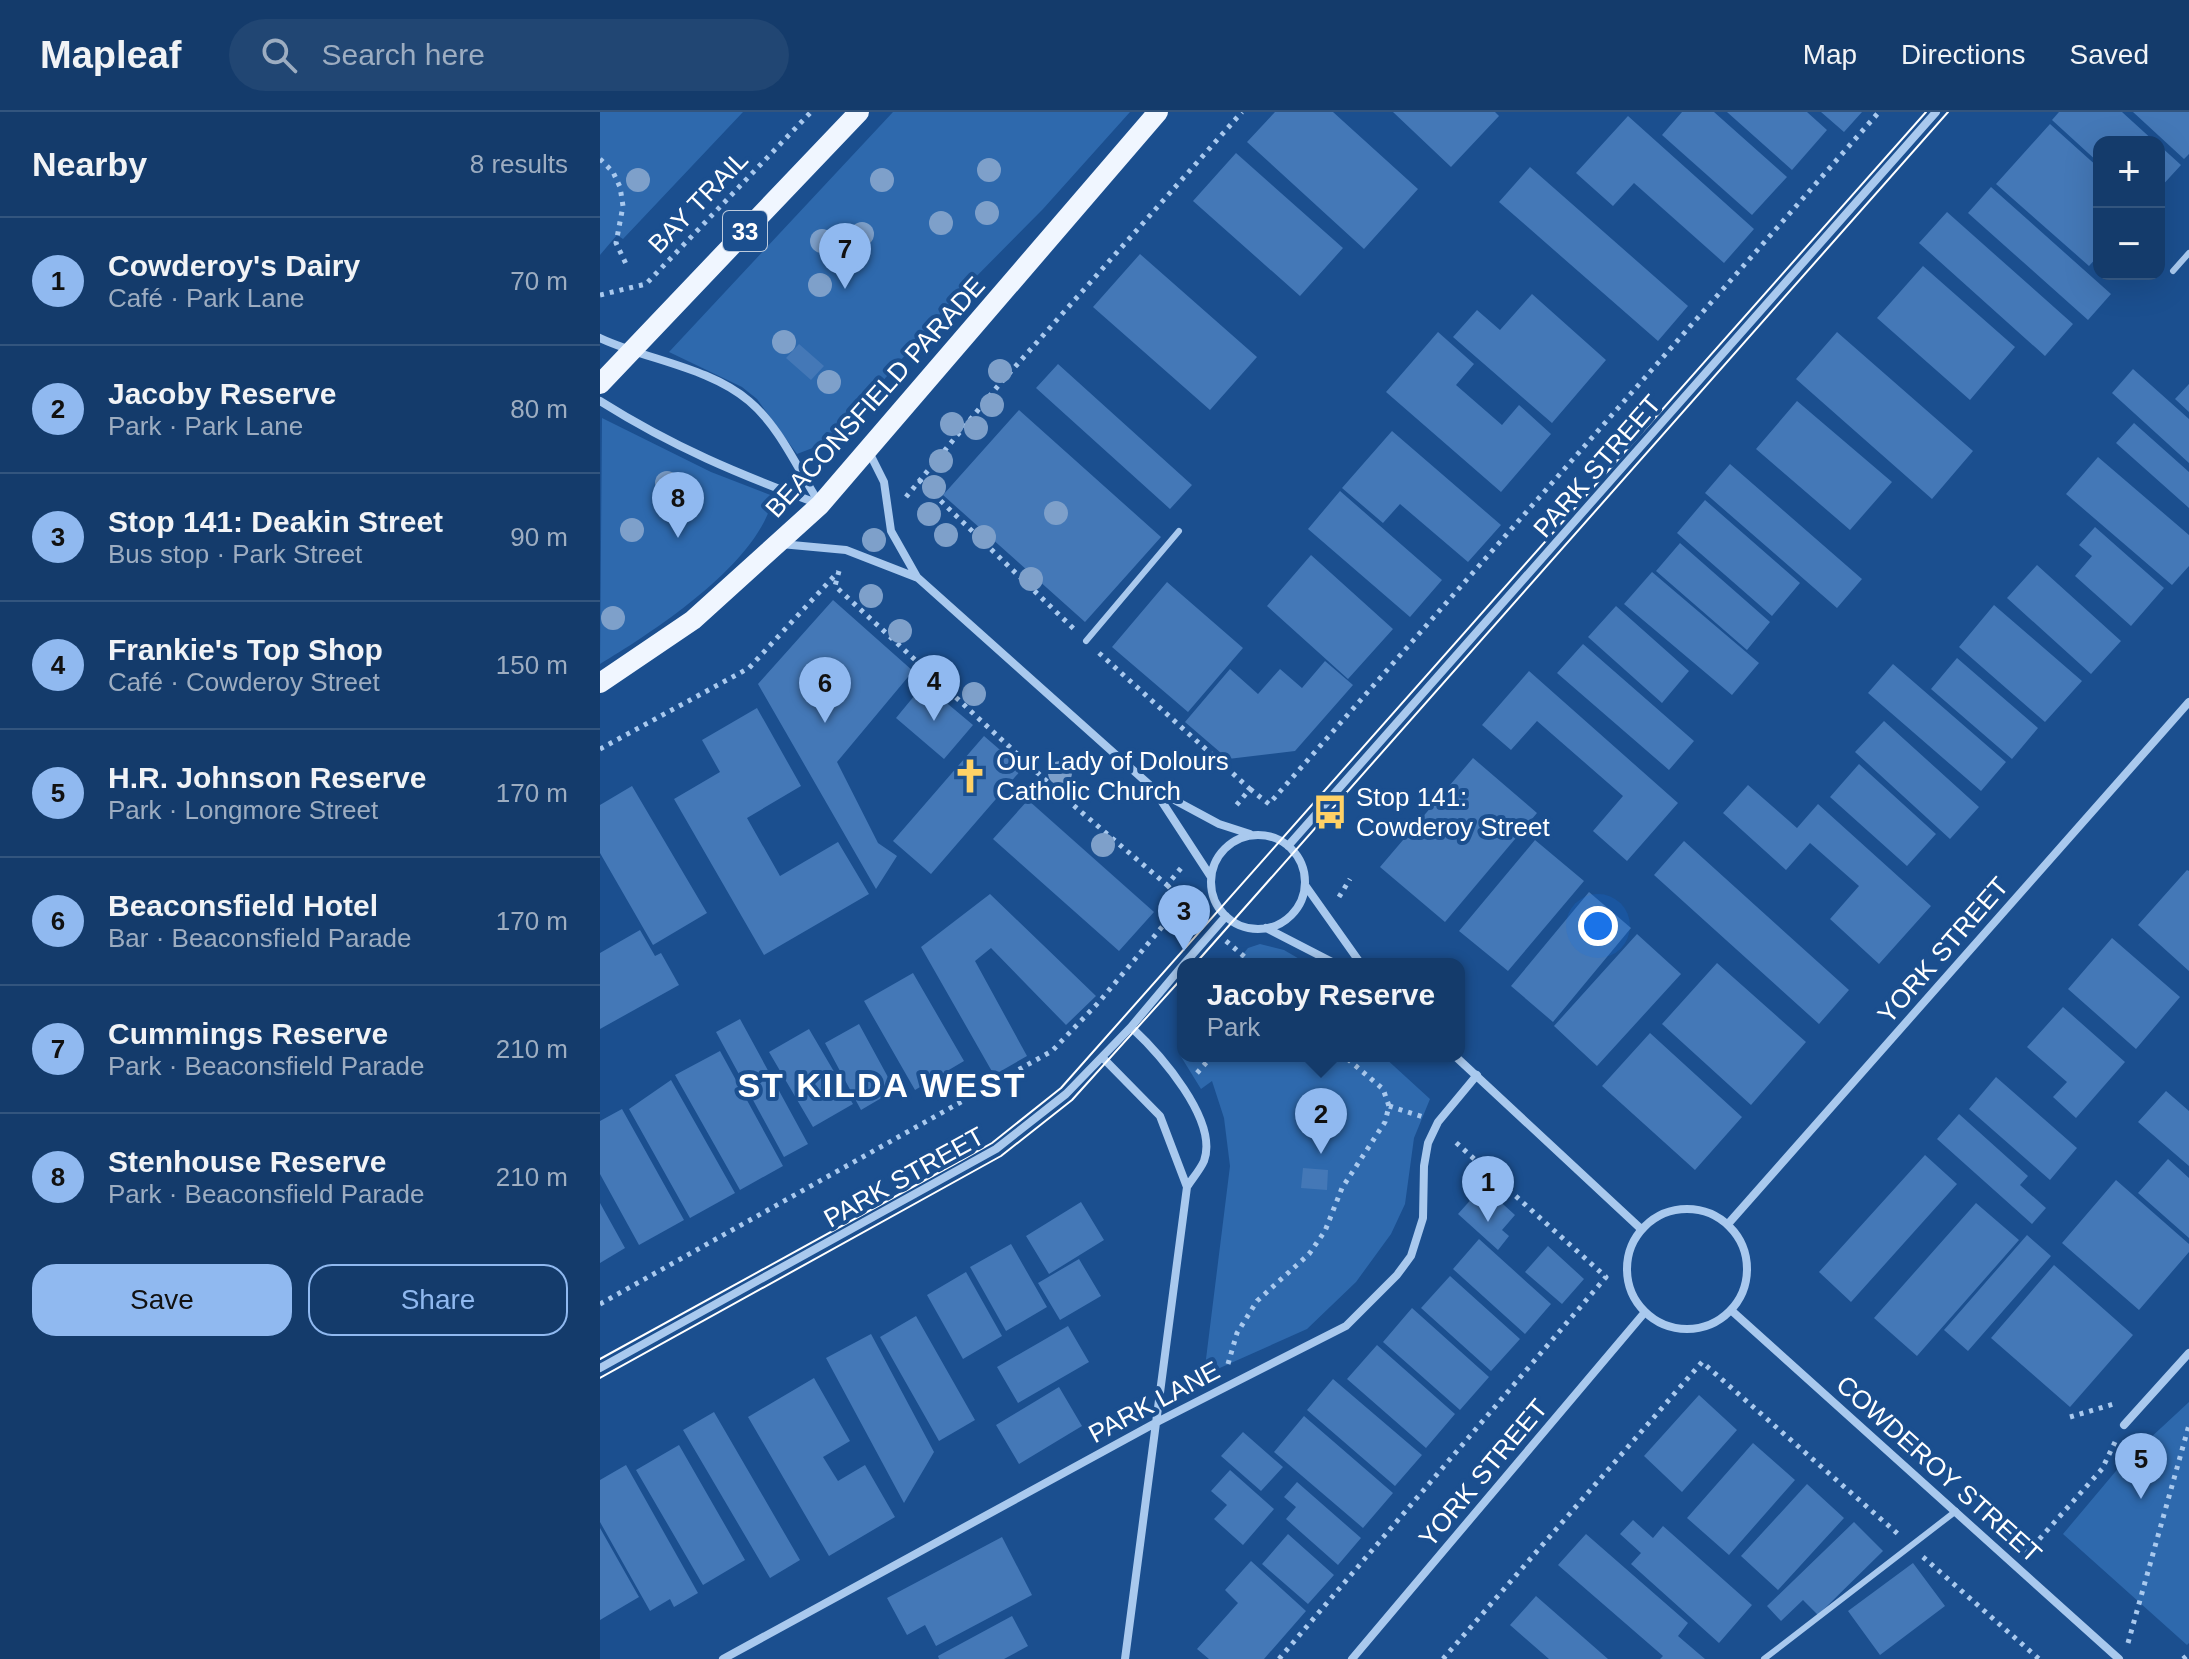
<!DOCTYPE html>
<html lang="en">
<head>
<meta charset="utf-8">
<style>
  :root { --surface:#143b6b; --page:#214673; --text:#f1f3f6; --muted:#9dadc1; --line:#33557e; --accent:#90b9f0 }
  body { margin:0; font-family:Arial,sans-serif; background:var(--page); color:var(--text) }
  .controls { position:absolute; right:24px; top:24px; display:grid; overflow:hidden; border-radius:16px; box-shadow:0 8px 32px #0002 }
  .controls button { width:72px; height:72px; display:grid; place-items:center; padding:0; border:0; border-bottom:2px solid var(--line); background:var(--surface); color:var(--text); font:40px sans-serif }
  .you { position:absolute; left:998px; top:814px; width:28px; height:28px; margin:-20px; border:6px solid #fff; border-radius:50%; background:#1a73e8; box-shadow:0 0 0 12px #1a73e833 }
  .badge { display:grid; place-items:center; width:52px; height:52px; border-radius:50%; background:var(--accent); color:#111; font-size:26px; font-weight:700 }
  .pin { position:absolute; translate:-50% -66px; filter:drop-shadow(0 2px 4px #0008) }
  .pin::after { content:''; position:absolute; top:42px; width:28px; height:24px; background:inherit; clip-path:polygon(0 0,100% 0,50% 100%) }
  .popup { position:absolute; left:577px; top:846px; width:288px; height:104px; box-sizing:border-box; display:grid; place-content:center; border-radius:16px; background:var(--surface); filter:drop-shadow(0 2px 6px #0005); font-size:26px; white-space:nowrap; color:var(--muted) }
  .popup b { font-size:30px; color:var(--text) }
  .popup::after { content:''; position:absolute; left:50%; top:100%; margin-left:-16px; border:16px solid transparent; border-top-color:var(--surface) }
  .list { margin:0; padding:0; list-style:none }
  h2 { display:flex; justify-content:space-between; align-items:center; height:104px; margin:0; padding:0 32px; font-size:34px }
  h2 small { font-size:26px; font-weight:400; color:var(--muted) }
  .list li { display:grid; grid-template-columns:52px 1fr auto; gap:24px; align-items:center; box-sizing:border-box; height:128px; padding:0 32px; border-top:2px solid var(--line) }
  .list b { display:block; font-size:30px; white-space:nowrap }
  .list p { margin:0; font-size:26px; white-space:nowrap; color:var(--muted) }
  .list em { font-size:26px; font-style:normal; color:var(--muted) }
  .actions { display:flex; gap:16px; padding:24px 32px }
  .actions a { flex:1; padding:18px 0; border:2px solid var(--accent); border-radius:24px; text-align:center; font-size:28px; color:var(--accent) }
  .actions .main { background:var(--accent); color:#111 }
  .icon { flex:none; width:44px; height:44px; fill:none; stroke:currentColor; stroke-width:2; stroke-linecap:round; stroke-linejoin:round }
  .map { position:relative; flex:none; width:1589px; height:1547px; overflow:hidden }
  header { display:flex; align-items:center; gap:48px; box-sizing:border-box; height:112px; padding:0 40px; background:var(--surface); border-bottom:2px solid var(--line) }
  header strong { font-size:38px }
  nav { display:flex; gap:44px; margin-inline-start:auto; font-size:28px }
  .search { width:560px; height:72px; background:var(--page); display:flex; align-items:center; gap:20px; box-sizing:border-box; padding:0 28px; border-radius:44px; color:var(--muted); font-size:30px }
  main { display:flex }
  aside { flex:1; background:var(--surface) }
  .map>svg:first-child { display:block }
  .green { fill:#2e69ad }
  .building { fill:#4478b7 }
  .lines { fill:none; stroke-linecap:round; stroke-linejoin:round }
  .path { stroke:#a9c9ee; stroke-width:5; stroke-dasharray:4 6; stroke-linecap:butt }
  .lane { stroke:#a9c9ee; stroke-width:6 }
  .street { stroke:#a9c9ee; stroke-width:8 }
  .primary { stroke:#f0f6ff; stroke-width:20 }
  .tram { stroke:#fff; stroke-width:2 }
  .tree { fill:#7ea0ca }
  .labels { text-anchor:middle; dominant-baseline:central; stroke-width:8; stroke-linejoin:round; paint-order:stroke }
  .shield { fill:#1b4f8f; stroke:#bbcadd; stroke-width:2 }
  .shield-label { font-size:24px; font-weight:bold; fill:#fff }
  .street-label { font-size:26px; fill:#fff; stroke:#1b4f8f }
  .poi-label { font-size:26px; fill:#fff; stroke:#1b4f8f; text-anchor:start }
  .district-label { font-size:34px; font-weight:bold; letter-spacing:2px; fill:#fff; stroke:#1b4f8f }
</style>
</head>
<body>
<header>
<strong>Mapleaf</strong>
<div class="search"><svg class="icon" aria-label="search" viewBox="0 0 24 24"><circle cx="10" cy="10" r="6"/><path d="M15 15l6 6"/></svg>Search here</div>
<nav><a>Map</a><a>Directions</a><a>Saved</a></nav>
</header>
<main>
<aside>
<h2>Nearby<small>8 results</small></h2>
<ul class="list">
<li><span class="badge">1</span><div><b>Cowderoy's Dairy</b><p>Café · Park Lane</p></div><em>70 m</em></li>
<li><span class="badge">2</span><div><b>Jacoby Reserve</b><p>Park · Park Lane</p></div><em>80 m</em></li>
<li><span class="badge">3</span><div><b>Stop 141: Deakin Street</b><p>Bus stop · Park Street</p></div><em>90 m</em></li>
<li><span class="badge">4</span><div><b>Frankie's Top Shop</b><p>Café · Cowderoy Street</p></div><em>150 m</em></li>
<li><span class="badge">5</span><div><b>H.R. Johnson Reserve</b><p>Park · Longmore Street</p></div><em>170 m</em></li>
<li><span class="badge">6</span><div><b>Beaconsfield Hotel</b><p>Bar · Beaconsfield Parade</p></div><em>170 m</em></li>
<li><span class="badge">7</span><div><b>Cummings Reserve</b><p>Park · Beaconsfield Parade</p></div><em>210 m</em></li>
<li><span class="badge">8</span><div><b>Stenhouse Reserve</b><p>Park · Beaconsfield Parade</p></div><em>210 m</em></li>
</ul>
<div class="actions"><a class="main">Save</a><a>Share</a></div>
</aside>
<div class="map">
<svg width="1589" height="1547" viewBox="0 0 1589 1547">
  <rect width="100%" height="100%" fill="#1b4f8f"/>
  <!-- green -->
  <path class="green" d="M0 0H143L23 127 17 123 0 143Z
    M293 0H530L443 97 351 190 243 315 223 332 197 342 157 287 142 275 69 240Z
    M2 306 111 360 173 384C163 448 54 520 0 552Z
    M660 832 684 838 708 852H635L648 836Z
    M583 918V944H783L830 987 814 1026 805 1092 791 1122 756 1170 707 1217 604 1263 630 1054 624 1006 612 969 601 977 580 943 579 923Z
    M1589 1290V1531L1587 1533 1463 1422 1521 1353Z"/>
  <!-- building -->
  <path class="building" d="M675 0H733L818 77 764 137 647 30Z
    M793 0H895L899 4 851 55Z
    M1082 0H1114L1187 65 1152 103 1062 23Z
    M1127 0H1207L1227 18 1192 58Z
    M1221 0H1262L1244 20Z
    M1459 0H1522L1555 30H1499V51L1452 8Z
    M1533 0H1589V42L1584 47Z
    M1028 4 1154 117 1124 151 1034 71 1013 94 976 61Z
    M1450 12 1499 56V143L1489 154 1396 72Z
    M1559 33 1581 53 1559 77Z
    M636 41 743 136 700 184 593 89Z
    M930 55 1088 194 1058 229 899 90Z
    M1391 75 1511 182 1488 208 1368 101Z
    M1347 100 1473 212 1445 244 1319 131Z
    M540 142 657 245 610 298 493 195Z
    M1323 154 1415 235 1370 288 1277 206Z
    M932 182 1006 248 952 311 853 225 877 198 900 218Z
    M838 220 874 252 856 273 902 313 919 293 951 322 901 380 786 280Z
    M1237 220 1373 339 1332 387 1196 267Z
    M199 232 224 254 211 268 186 246Z
    M458 252 592 373 570 397 436 276Z
    M1533 257 1589 307V351L1512 281Z
    M1589 272V300L1575 287Z
    M1197 289 1292 370 1250 418 1156 337Z
    M419 298 561 425 485 510 343 383Z
    M1534 311 1589 360V396L1516 331Z
    M792 319 901 413 868 450 800 392 783 411 742 376Z
    M1498 345 1589 423V454L1572 473 1466 382Z
    M1130 352 1262 467 1237 496 1105 381Z
    M740 379 842 468 810 505 708 417Z
    M1105 388 1200 471 1172 504 1077 421Z
    M1495 415 1564 476 1531 514 1475 464 1492 444 1479 433Z
    M1080 431 1170 510 1147 538 1056 459Z
    M711 443 793 517 748 567 667 494Z
    M1437 453 1521 529 1491 562 1407 486Z
    M1052 460 1159 551 1132 583 1024 492Z
    M567 470 643 536 588 600 512 535Z
    M233 488 313 559 237 650 278 731 297 744 276 777 158 572Z
    M1394 493 1482 569 1445 610 1359 535Z
    M1016 494 1089 559 1062 591 988 525Z
    M983 532 1094 629 1069 658 957 561Z
    M1357 546 1438 616 1412 647 1331 577Z
    M725 549 753 573 695 639 628 647 585 610 630 557 658 582 680 557 702 576Z
    M1293 552 1406 650 1381 679 1268 581Z
    M929 559 1078 691 1027 749 993 719 1023 684 937 609 911 638 882 613Z
    M324 572 373 613 344 647 296 606Z
    M157 596 201 674 147 706 180 764 238 730 269 782 164 843 74 687 120 660 102 628Z
    M1284 609 1379 695 1350 727 1255 640Z
    M384 624 422 657 331 762 293 729Z
    M873 646 937 701 845 810 780 755Z
    M1259 652 1336 722 1307 754 1230 685Z
    M1148 673 1197 716 1218 692 1331 794 1279 852 1230 807 1259 774 1210 731 1186 758 1123 701Z
    M32 674 107 801 53 833 0 741V693Z
    M428 688 554 800 519 839 393 727Z
    M935 728 984 769 908 859 859 819Z
    M1084 729 1249 878 1219 912 1054 763Z
    M1587 758 1589 759V859L1538 813Z
    M989 780 1031 816 953 910 911 874Z
    M390 782 496 884 466 913 391 836 375 849 427 944 394 963 321 835Z
    M40 818 55 844 61 841 79 873 0 917V841Z
    M1037 822 1081 862 997 954 954 914Z
    M1512 826 1580 885 1536 937 1468 877Z
    M1117 851 1206 930 1151 993 1062 912Z
    M313 861 364 949 315 978 264 889Z
    M1463 895 1525 950 1476 1006 1453 985 1467 970 1427 935Z
    M140 907 208 1032 184 1045 116 920Z
    M259 912 295 978 261 998 225 931Z
    M209 917 253 992 213 1015 169 940Z
    M1050 921 1142 1005 1095 1058 1002 974Z
    M120 939 183 1054 140 1078 75 963Z
    M1396 965 1477 1036 1450 1068 1369 997Z
    M71 968 135 1081 90 1106 29 997Z
    M1566 979 1589 999V1054L1538 1010Z
    M22 997 84 1108 39 1133 0 1062V1009Z
    M1359 1002 1428 1064 1420 1073 1446 1096 1432 1112 1337 1027Z
    M1325 1043 1357 1072 1251 1190 1219 1160Z
    M1568 1047 1589 1066V1126L1538 1081Z
    M703 1056 728 1058 727 1078 701 1076Z
    M1516 1068 1589 1132V1140L1539 1198 1462 1131Z
    M883 1074 915 1103 902 1118 909 1124 898 1138 858 1102Z
    M481 1090 504 1128 449 1162 426 1124Z
    M0 1091 25 1136 0 1151Z
    M1376 1091 1419 1128 1317 1244 1274 1206Z
    M1427 1123 1451 1144 1368 1239 1344 1218Z
    M879 1127 951 1192 925 1222 853 1157Z
    M411 1132 447 1195 406 1219 370 1155Z
    M948 1134 984 1167 962 1192 925 1160Z
    M479 1147 501 1184 460 1208 438 1171Z
    M1454 1153 1533 1223 1470 1295 1391 1226Z
    M366 1160 402 1224 363 1247 327 1183Z
    M850 1164 920 1227 891 1259 821 1196Z
    M812 1196 889 1265 860 1298 783 1230Z
    M316 1204 375 1308 339 1329 280 1225Z
    M468 1214 489 1250 418 1291 397 1255Z
    M271 1222 334 1340 304 1391 226 1246Z
    M777 1233 855 1302 826 1336 747 1267Z
    M214 1266 250 1329 223 1345 238 1369 265 1353 295 1405 229 1444 148 1305Z
    M733 1267 822 1343 795 1374 707 1298Z
    M459 1275 482 1314 419 1352 396 1313Z
    M1099 1283 1137 1318 1082 1380 1044 1344Z
    M114 1300 200 1448 170 1466 83 1318Z
    M704 1304 793 1381 763 1416 674 1340Z
    M643 1320 683 1355 661 1379 621 1344Z
    M1153 1331 1195 1368 1129 1443 1087 1406Z
    M79 1333 145 1448 103 1473 36 1358Z
    M26 1353 98 1481 74 1495 70 1487 50 1499 0 1410V1368Z
    M630 1358 674 1397 643 1433 614 1407 627 1393 611 1379Z
    M697 1370 761 1426 738 1453 686 1407 696 1395 684 1385Z
    M1207 1372 1244 1406 1178 1478 1141 1444Z
    M1033 1408 1053 1426 1063 1414 1152 1493 1119 1531 1031 1452 1041 1441 1020 1422Z
    M1254 1410 1283 1439 1218 1503 1203 1488 1181 1509 1167 1494Z
    M0 1416 39 1485 0 1508Z
    M688 1422 734 1463 708 1492 662 1452Z
    M986 1422 1088 1511 1078 1524 1105 1547H1060L1063 1544 958 1453Z
    M402 1425 432 1483 336 1534 325 1513 307 1523 287 1486Z
    M651 1449 706 1499 664 1547H609L597 1537 638 1491 625 1478Z
    M1313 1451 1345 1494 1280 1543 1248 1499Z
    M936 1484 1008 1547H949L910 1513Z
    M412 1504 428 1534 404 1547H339L338 1544Z"/>
  <g class="lines">
    <!-- path -->
    <path class="path" d="M0 47 13 60 20 75 23 94 16 131 27 154
      M0 183 46 172 211 0
      M319 368 475 518
      M306 385 398 274 642 0
      M239 459 235 474 466 687 567 773 582 755
      M499 541 650 677 634 696
      M0 637 149 556 238 460
      M650 677 669 692 1279 0
      M567 773 600 807
      M739 785 750 767
      M626 829 653 852
      M597 961 612 944
      M789 994 823 1005
      M0 1192 452 939 499 890 583 790
      M628 1252 637 1221 657 1189 709 1142 725 1119 742 1076 785 1010 789 994 783 977 744 944
      M1470 1305 1517 1291
      M1426 1442 1502 1357 1516 1328
      M1323 1445 1439 1547
      M1528 1531 1589 1313
      M679 1547 1006 1165 852 1027
      M843 1547 1102 1250 1298 1422
      M1583 1547 1589 1542"/>
    <!-- lane -->
    <path class="lane" d="M1573 159 1589 141
      M486 529 579 419
      M1164 1547 1356 1399"/>
    <!-- street -->
    <path class="street" d="M0 226C47 248 109 255 149 289 180 315 198 358 220 392
      M0 289C73 335 138 362 219 392
      M268 338 284 370 291 419 317 465
      M181 432 246 438 318 466 553 676 611 765
      M554 677 619 712 650 722
      M611 770a47 47 0 1 1 94 0a47 47 0 1 1-94 0Z
      M688 734 1336 0
      M705 773 761 852
      M666 816 736 852
      M584 852 626 804
      M855 944 1040 1116
      M502 945 560 1004 587 1075
      M1027 1157a60 60 0 1 1 120 0a60 60 0 1 1-120 0Z
      M1128 1112 1589 590
      M1132 1199 1519 1547
      M0 1256 396 1037 466 982 531 915 583 853
      M1524 1313 1589 1241
      M123 1547 559 1309 746 1214 797 1163 811 1144 823 1106 824 1054 828 1031 838 1010 877 963
      M525 1547 587 1075C592 1067 600 1058 604 1049 619 1008 559 941 531 915
      M752 1547 1045 1200"/>
    <!-- primary -->
    <path class="primary" d="M0 272 259 0
      M0 571 93 508 220 393 558 0"/>
    <!-- tram -->
    <path class="tram" d="M595 852 1348 0
      M0 1247 358 1050 392 1031 461 976 1326 0
      M0 1266 401 1044 472 988 583 865"/>
  </g>
  <!-- trees -->
  <g class="tree">
    <circle cx="389" cy="58" r="12"/>
    <circle cx="38" cy="68" r="12"/>
    <circle cx="282" cy="68" r="12"/>
    <circle cx="387" cy="101" r="12"/>
    <circle cx="341" cy="111" r="12"/>
    <circle cx="262" cy="122" r="12"/>
    <circle cx="222" cy="129" r="12"/>
    <circle cx="220" cy="173" r="12"/>
    <circle cx="184" cy="230" r="12"/>
    <circle cx="400" cy="259" r="12"/>
    <circle cx="229" cy="270" r="12"/>
    <circle cx="392" cy="293" r="12"/>
    <circle cx="352" cy="312" r="12"/>
    <circle cx="376" cy="316" r="12"/>
    <circle cx="341" cy="349" r="12"/>
    <circle cx="67" cy="371" r="12"/>
    <circle cx="334" cy="375" r="12"/>
    <circle cx="456" cy="401" r="12"/>
    <circle cx="329" cy="402" r="12"/>
    <circle cx="32" cy="418" r="12"/>
    <circle cx="346" cy="423" r="12"/>
    <circle cx="384" cy="425" r="12"/>
    <circle cx="274" cy="428" r="12"/>
    <circle cx="431" cy="467" r="12"/>
    <circle cx="271" cy="484" r="12"/>
    <circle cx="13" cy="506" r="12"/>
    <circle cx="300" cy="519" r="12"/>
    <circle cx="374" cy="582" r="12"/>
    <circle cx="460" cy="661" r="12"/>
    <circle cx="503" cy="733" r="12"/>
  </g>
  <!-- icons -->
  <defs>
    <g id="church-bare" transform="scale(2.76)"><path d="M-1.2-6h2.4v3.5h3.3v2.4h-3.3V6h-2.4V-.1h-3.3v-2.4h3.3Z" fill="#ffd166" stroke="#1b4f8f" stroke-width="2.5" paint-order="stroke"/></g>
    <g id="bus-bare" transform="scale(2.76)"><path d="M-5-6H5V4H4V6H2V4H-2V6H-4V4H-5ZM-3.5-4V0h7V-4ZM-3.5 1.2v1.5H-2V1.2ZM2 1.2v1.5H3.5V1.2Z" fill="#ffd166" stroke="#1b4f8f" stroke-width="2.5" paint-order="stroke"/></g>
  </defs>
  <g fill-rule="evenodd">
    <use href="#church-bare" x="370" y="664"/>
    <use href="#bus-bare" x="730" y="700"/>
  </g>
  <g class="labels">
    <!-- shield labels -->
    <rect class="shield" x="123" y="99" width="44" height="40" rx="6"/>
    <g class="shield-label">
      <text x="145" y="119">33</text>
    </g>
    <!-- street labels -->
    <g class="street-label">
      <text transform="translate(98 90) rotate(-46)">BAY TRAIL</text>
      <text transform="translate(275 285) rotate(-48)">BEACONSFIELD PARADE</text>
      <text transform="translate(997 354) rotate(-49)">PARK STREET</text>
      <text transform="translate(1343 838) rotate(-49)">YORK STREET</text>
      <text transform="translate(304 1065) rotate(-29)">PARK STREET</text>
      <text transform="translate(554 1290) rotate(-28)">PARK LANE</text>
      <text transform="translate(1339 1357) rotate(42)">COWDEROY STREET</text>
      <text transform="translate(883 1361) rotate(-50)">YORK STREET</text>
    </g>
    <!-- poi labels -->
    <g class="poi-label">
      <text x="396" y="649">Our Lady of Dolours<tspan x="396" dy="30">Catholic Church</tspan></text>
      <text x="756" y="685">Stop 141:<tspan x="756" dy="30">Cowderoy Street</tspan></text>
    </g>
    <!-- district labels -->
    <g class="district-label">
      <text x="282" y="973">ST KILDA WEST</text>
    </g>
  </g>
</svg>
<div class="controls">
<button>+</button>
<button>−</button>
</div>
<div class="you"></div>
<div class="pin badge" style="left:888px;top:1110px">1</div>
<div class="pin badge" style="left:721px;top:1042px">2</div>
<div class="popup"><b>Jacoby Reserve</b>Park</div>
<div class="pin badge" style="left:584px;top:839px">3</div>
<div class="pin badge" style="left:334px;top:609px">4</div>
<div class="pin badge" style="left:1541px;top:1387px">5</div>
<div class="pin badge" style="left:225px;top:611px">6</div>
<div class="pin badge" style="left:245px;top:177px">7</div>
<div class="pin badge" style="left:78px;top:426px">8</div>
</div>
</main>
</body>
</html>
